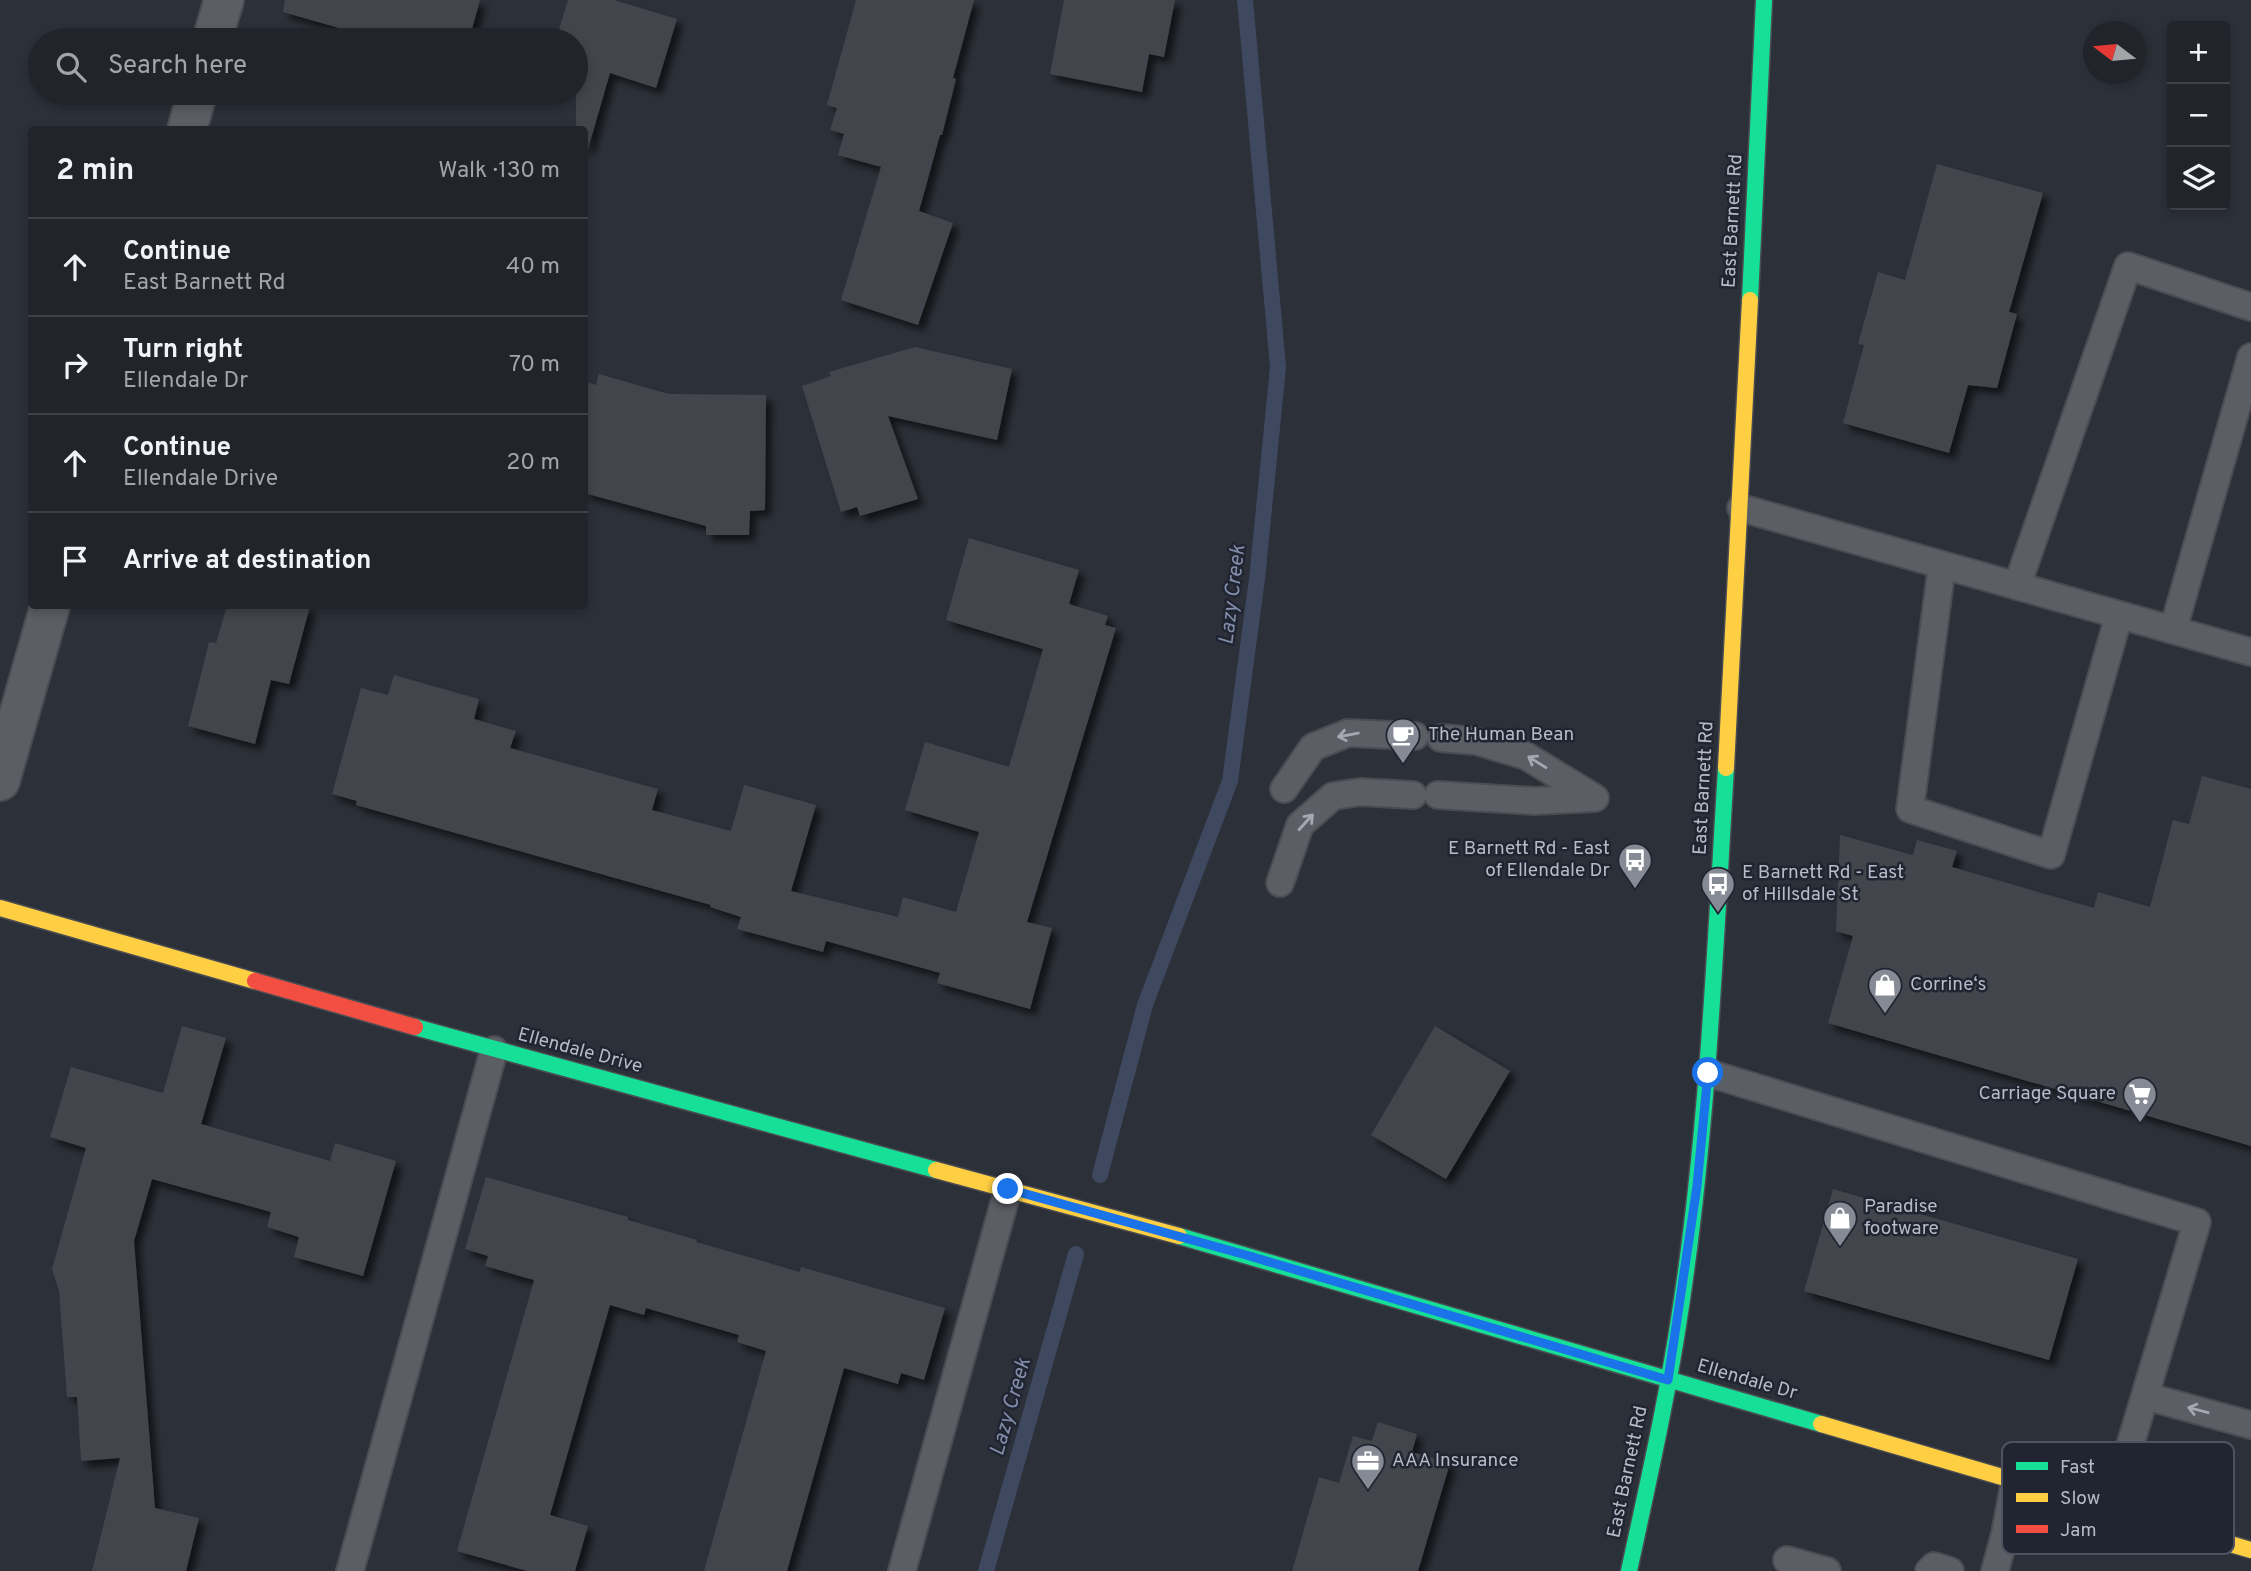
<!DOCTYPE html>
<html lang="en">
<head>
<meta charset="utf-8">
<style>
  :root { --surface:#21242a; --page:#2d3036; --text:#f1f3f6; --muted:#a2a4a8; --line:#3e4147 }
  body { margin:0; font-family:Overpass,sans-serif; background:var(--page); color:var(--text) }
  .controls { position:absolute; right:21px; top:21px; display:grid; overflow:hidden; border-radius:7px; box-shadow:0 4px 10px #0003 }
  .controls button { width:63px; height:63px; display:grid; place-items:center; padding:0; border:0; border-bottom:2px solid var(--line); background:var(--surface); color:var(--text); font:35px sans-serif }
  .compass { position:absolute; left:2083px; top:21px; width:63px; height:63px; border-radius:50%; background:var(--surface); box-shadow:0 4px 10px #0003; rotate:286deg }
  .stop { position:absolute; width:21px; height:21px; margin:-16px; border:5px solid #1a73e8; border-radius:50%; background:#fff }
  .stop.end { background:#1a73e8; border-color:#fff; box-shadow:0 2px 7px #0008 }
  .list { margin:0; padding:0; list-style:none }
  h2 { display:flex; justify-content:space-between; align-items:center; height:91px; margin:0; padding:0 28px; font-size:30px }
  h2 small { font-size:23px; font-weight:400; color:var(--muted) }
  .list li { display:grid; grid-template-columns:46px 1fr auto; gap:21px; align-items:center; box-sizing:border-box; height:98px; padding:0 28px; border-top:2px solid var(--line) }
  .list b { display:block; font-size:26px; white-space:nowrap }
  .list p { margin:0; font-size:23px; white-space:nowrap; color:var(--muted) }
  .list em { font-size:23px; font-style:normal; color:var(--muted) }
  .icon { flex:none; width:38px; height:38px; fill:none; stroke:currentColor; stroke-width:2; stroke-linecap:round; stroke-linejoin:round }
  .map { position:relative; flex:none; width:2251px; height:1571px; overflow:hidden }
  .search { position:absolute; background:var(--surface); box-shadow:0 4px 10px #0003; left:28px; top:28px; width:560px; height:77px; display:flex; align-items:center; gap:18px; box-sizing:border-box; padding:0 24px; border-radius:38px; color:var(--muted); font-size:26px }
  .panel { position:absolute; background:var(--surface); box-shadow:0 4px 10px #0003; left:28px; top:126px; width:560px; height:483px; border-radius:7px }
  .map>svg:first-child { display:block }
  .lines { fill:none; stroke-linecap:round; stroke-linejoin:round }
  .stream { stroke:#3e485f; stroke-width:16 }
  .building { fill:#43454c; filter:url(#shadow) }
  .lane-casing { stroke:#4a4c52; stroke-width:30 }
  .street-casing { stroke:#4a4c52; stroke-width:42 }
  .fast-casing { stroke:#4a4c52; stroke-width:19 }
  .slow-casing { stroke:#4a4c52; stroke-width:19 }
  .jam-casing { stroke:#4a4c52; stroke-width:19 }
  .lane { stroke:#5c5e65; stroke-width:26 }
  .street { stroke:#5c5e65; stroke-width:38 }
  .fast { stroke:#16e098; stroke-width:16 }
  .slow { stroke:#ffcf43; stroke-width:16 }
  .jam { stroke:#f24e42; stroke-width:16 }
  .oneway { stroke:#a5a8b3 }
  .route { stroke:#1a73e8; stroke-width:9 }
  .labels { text-anchor:middle; dominant-baseline:central; stroke-width:5; stroke-linejoin:round; paint-order:stroke }
  .street-label { font-size:19px; fill:#b7bbc7; stroke:#202531 }
  .poi-label { font-size:19px; fill:#b7bbc7; stroke:#202531; text-anchor:start }
  .water-label { font-size:21px; font-style:italic; fill:#838eab; stroke:#202531 }
  .key { fill:#202531; stroke:#4d525e; stroke-width:2 }
  .key-label { font-size:19px; fill:#b7bbc7 }
</style>
</head>
<body>
<div class="map">
<svg width="2251" height="1571" viewBox="0 0 2251 1571">
  <defs>
    <filter id="shadow"><feDropShadow dx="6" dy="6" stdDeviation="3.5" flood-color="#0009"/></filter>
  </defs>
  <rect width="100%" height="100%" fill="#2c3038"/>
  <g class="lines">
    <!-- stream -->
    <path class="stream" d="M1100 1175 1145 1005 1230 781 1257 579 1278 367 1245 0
      M986 1571 1076 1254"/>
  </g>
  <!-- building -->
  <path class="building" d="M285 0H480L469 40H381L283 12Z
    M568 0H614L677 19 656 88 610 73 588 149H584V130H576V40H556Z
    M856 0H974L953 78 956 79 942 135H940L919 211 953 223 918 325 841 300 881 167 838 155 844 134 830 130 837 108 827 105Z
    M1064 0H1175L1164 57 1149 54 1142 92 1050 74Z
    M1937 164 2043 193 2009 312 2017 314 1997 388 1968 385 1949 453 1843 423 1864 345 1858 344 1878 272 1905 280Z
    M915 347 1012 369 997 440 888 416 918 499 860 516 857 507 841 512 802 386 831 376 829 372Z
    M599 374 669 394 766 395 765 510 750 511 749 535H706V526L584 493V381L596 385Z
    M969 538 1079 570 1069 604 1108 616 1105 625 1116 628 1027 922 1052 928 1030 1009 937 983 940 973 826 941 823 952 737 929 741 917 710 907 711 905 356 805 357 801 332 794 361 688 388 695 394 675 479 699 474 719 516 731 510 748 658 789 652 810 731 831 744 785 816 805 791 891 898 917 903 897 956 912 979 832 905 810 925 742 1009 767 1043 649 946 620Z
    M227 606H310L289 684 271 680 255 744 188 726 209 642 216 643Z
    M2202 776 2251 789V1146L1828 1023 1853 936 1836 931 1840 835 1913 855 1917 840 1957 851 1952 867 2094 908 2098 892 2150 907 2173 820 2189 824Z
    M182 1026 226 1038 201 1124 330 1161 335 1143 396 1161 363 1276 294 1257 299 1237 267 1227 271 1212 152 1179 134 1241 155 1508 199 1518 186 1571H92L120 1458 81 1461 77 1397H67L59 1291 52 1269 86 1148 50 1137 71 1067 163 1093Z
    M1435 1026 1510 1071 1446 1179 1371 1135Z
    M486 1177 628 1217V1220L697 1240 696 1242 800 1272 801 1267 945 1308 924 1380 901 1373 898 1384 844 1368 787 1571H704L766 1351 737 1342 739 1335 646 1308 644 1315 610 1305 550 1515 588 1526 575 1571H527L457 1551 534 1280 485 1266 488 1256 465 1249Z
    M1833 1189 2078 1259 2049 1360 1804 1291Z
    M1378 1422 1417 1434 1412 1452 1450 1463 1418 1571H1292L1319 1477 1339 1483 1353 1436 1372 1441Z"/>
  <g class="lines">
    <!-- lane casing -->
    <g class="lane-casing">
      <path id="lane" d="M1741 508 2251 652
        M1942 565 1910 809 2051 855 2119 615
        M2017 586 2128 266 2251 307
        M2173 630 2251 357
        M1441 738 1476 741 1526 756 1595 798
        M1284 789 1313 747 1348 733 1415 736
        M1438 795 1535 801 1595 798
        M1280 883 1300 825 1333 796 1360 792 1413 795
        M1708 1073 2197 1222 2111 1509
        M2145 1396 2251 1425
        M1787 1560 1827 1571
        M350 1571 494 1050
        M902 1571 1008 1189
        M1929 1571 1934 1566 1950 1571
        M1995 1571 2005 1534 2015 1481"/>
    </g>
    <!-- street casing -->
    <g class="street-casing">
      <path id="street" d="M212 40 224 0
        M187 130 197 93
        M0 781 50 606"/>
    </g>
    <!-- fast casing -->
    <g class="fast-casing">
      <path id="fast" d="M1750 300 1764 0
        M415 1027 936 1170
        M1179 1236 1821 1424
        M1629 1571C1648 1483 1668 1395 1681 1306 1708 1128 1715 948 1726 768"/>
    </g>
    <!-- slow casing -->
    <g class="slow-casing">
      <path id="slow" d="M1726 768 1750 300
        M0 908 255 981
        M936 1170 1179 1236
        M1821 1424 2251 1550"/>
    </g>
    <!-- jam casing -->
    <g class="jam-casing">
      <path id="jam" d="M255 981 415 1027"/>
    </g>
    <!-- lane -->
    <use href="#lane" class="lane"/>
    <!-- street -->
    <use href="#street" class="street"/>
    <!-- fast -->
    <use href="#fast" class="fast"/>
    <!-- slow -->
    <use href="#slow" class="slow"/>
    <!-- jam -->
    <use href="#jam" class="jam"/>
  </g>
  <!-- one-way arrows -->
  <defs><path id="oneway-shaft" d="M-6 0H5M1.5-3L5.5 0L1.5 3" fill="none" stroke-width="1.6" stroke-linecap="round" stroke-linejoin="round" transform="scale(1.75)"/></defs>
  <g class="oneway">
    <use href="#oneway-shaft" transform="translate(1348 735) rotate(170)"/>
    <use href="#oneway-shaft" transform="translate(1537 762) rotate(-148)"/>
    <use href="#oneway-shaft" transform="translate(1306 822) rotate(-48)"/>
    <use href="#oneway-shaft" transform="translate(2198 1410) rotate(-165)"/>
  </g>
  <g class="lines">
    <!-- route -->
    <path class="route" d="M1008 1189 1246 1255 1668 1380 1697 1186 1708 1073"/>
  </g>
  <!-- icons -->
  <defs>
    <g id="cafe-pin" transform="scale(1.75)"><path d="M0 17L-7.5 6A9.5 9.5 0 1 1 7.5 6Z" fill="#868a95" stroke="#202531"/><path d="M-5.5-4.5H6V0H3Q3 3.5 0 3.5H-2.5Q-5.5 3.5-5.5 0ZM3-3.2v2h1.7v-2ZM-6 4.5H4V6H-6Z" fill="#fff"/></g>
    <g id="bus-pin" transform="scale(1.75)"><path d="M0 17L-7.5 6A9.5 9.5 0 1 1 7.5 6Z" fill="#868a95" stroke="#202531"/><path d="M-5-6H5V4H4V6H2V4H-2V6H-4V4H-5ZM-3.5-4V0h7V-4ZM-3.5 1.2v1.5H-2V1.2ZM2 1.2v1.5H3.5V1.2Z" fill="#fff"/></g>
    <g id="shop-pin" transform="scale(1.75)"><path d="M0 17L-7.5 6A9.5 9.5 0 1 1 7.5 6Z" fill="#868a95" stroke="#202531"/><path d="M-5-2.5h2.3a2.7 3.5 0 0 1 5.4 0H5L5.5 6h-11ZM-1.5-2.5h3a1.5 2.3 0 0 0-3 0Z" fill="#fff"/></g>
    <g id="supermarket-pin" transform="scale(1.75)"><path d="M0 17L-7.5 6A9.5 9.5 0 1 1 7.5 6Z" fill="#868a95" stroke="#202531"/><path d="M-6-5.5h2.5l.6 2H6L4.5 2H-2.5L-4.4-4H-6ZM-1.5 3.2a1.3 1.3 0 1 0 .1 0ZM3 3.2a1.3 1.3 0 1 0 .1 0Z" fill="#fff"/></g>
    <g id="office-pin" transform="scale(1.75)"><path d="M0 17L-7.5 6A9.5 9.5 0 1 1 7.5 6Z" fill="#868a95" stroke="#202531"/><path d="M-6-3h4V-5.5h4V-3h4V5H-6ZM-1-4.5V-3h2v-1.5ZM-6 0V1H6V0Z" fill="#fff"/></g>
  </defs>
  <g fill-rule="evenodd">
    <use href="#cafe-pin" x="1403" y="735"/>
    <use href="#bus-pin" x="1635" y="860"/>
    <use href="#bus-pin" x="1718" y="884"/>
    <use href="#shop-pin" x="1885" y="985"/>
    <use href="#supermarket-pin" x="2140" y="1094"/>
    <use href="#shop-pin" x="1840" y="1218"/>
    <use href="#office-pin" x="1368" y="1461"/>
  </g>
  <g class="labels">
    <!-- street labels -->
    <g class="street-label">
      <text transform="translate(1733 221) rotate(-87)">East Barnett Rd</text>
      <text transform="translate(1704 788) rotate(-87)">East Barnett Rd</text>
      <text transform="translate(580 1051) rotate(15)">Ellendale Drive</text>
      <text transform="translate(1747 1380) rotate(16)">Ellendale Dr</text>
      <text transform="translate(1628 1472) rotate(-78)">East Barnett Rd</text>
    </g>
    <!-- poi labels -->
    <g class="poi-label">
      <text x="1428" y="735">The Human Bean</text>
      <text x="1610" y="849" text-anchor="end">E Barnett Rd - East<tspan x="1610" dy="22">of Ellendale Dr</tspan></text>
      <text x="1742" y="873">E Barnett Rd - East<tspan x="1742" dy="22">of Hillsdale St</tspan></text>
      <text x="1910" y="985">Corrine‘s</text>
      <text x="2116" y="1094" text-anchor="end">Carriage Square</text>
      <text x="1864" y="1207">Paradise<tspan x="1864" dy="22">footware</tspan></text>
      <text x="1392" y="1461">AAA Insurance</text>
    </g>
    <!-- water labels -->
    <g class="water-label">
      <text transform="translate(1233 595) rotate(-83)">Lazy Creek</text>
      <text transform="translate(1011 1407) rotate(-74)">Lazy Creek</text>
    </g>
  </g>
  <!-- legend -->
  <rect x="2002" y="1442" width="232" height="112" rx="10" class="key"/>
  <rect x="2016" y="1462" width="32" height="8" fill="#16e098"/>
  <rect x="2016" y="1493" width="32" height="9" fill="#ffcf43"/>
  <rect x="2016" y="1525" width="32" height="8" fill="#f24e42"/>
  <g class="key-label">
    <text x="2060" y="1473">Fast</text>
    <text x="2060" y="1504">Slow</text>
    <text x="2060" y="1536">Jam</text>
  </g>
</svg>
<div class="controls">
<button>+</button>
<button>−</button>
<button><svg class="icon" aria-label="layers" viewBox="0 0 24 24"><path d="M12 4l9 5-9 5-9-5zM3 14l9 5 9-5"/></svg></button>
</div>
<svg class="compass" viewBox="-18 -18 36 36"><path d="M0-13l5 13h-10z" fill="#e53935"/><path d="M0 13l5-13h-10z" fill="#a2a4a8"/></svg>
<div class="stop" style="left:1708px;top:1073px"></div>
<div class="stop end" style="left:1008px;top:1189px"></div>
<div class="search"><svg class="icon" aria-label="search" viewBox="0 0 24 24"><circle cx="10" cy="10" r="6"/><path d="M15 15l6 6"/></svg>Search here</div>
<section class="panel">
<h2>2 min<small>Walk · 130 m</small></h2>
<ul class="list">
<li><svg class="icon" aria-label="ahead" viewBox="0 0 24 24"><path d="M12 20V5M6 11l6-6 6 6"/></svg><div><b>Continue</b><p>East Barnett Rd</p></div><em>40 m</em></li>
<li><svg class="icon" aria-label="right" viewBox="0 0 24 24"><path d="M7 20v-9h11M14 6l5 5-5 5"/></svg><div><b>Turn right</b><p>Ellendale Dr</p></div><em>70 m</em></li>
<li><svg class="icon" aria-label="ahead" viewBox="0 0 24 24"><path d="M12 20V5M6 11l6-6 6 6"/></svg><div><b>Continue</b><p>Ellendale Drive</p></div><em>20 m</em></li>
<li><svg class="icon" aria-label="arrive" viewBox="0 0 24 24"><path d="M6 21V4h12l-3 4 3 4H6"/></svg><div><b>Arrive at destination</b></div></li>
</ul>
</section>
</div>
</body>
</html>
